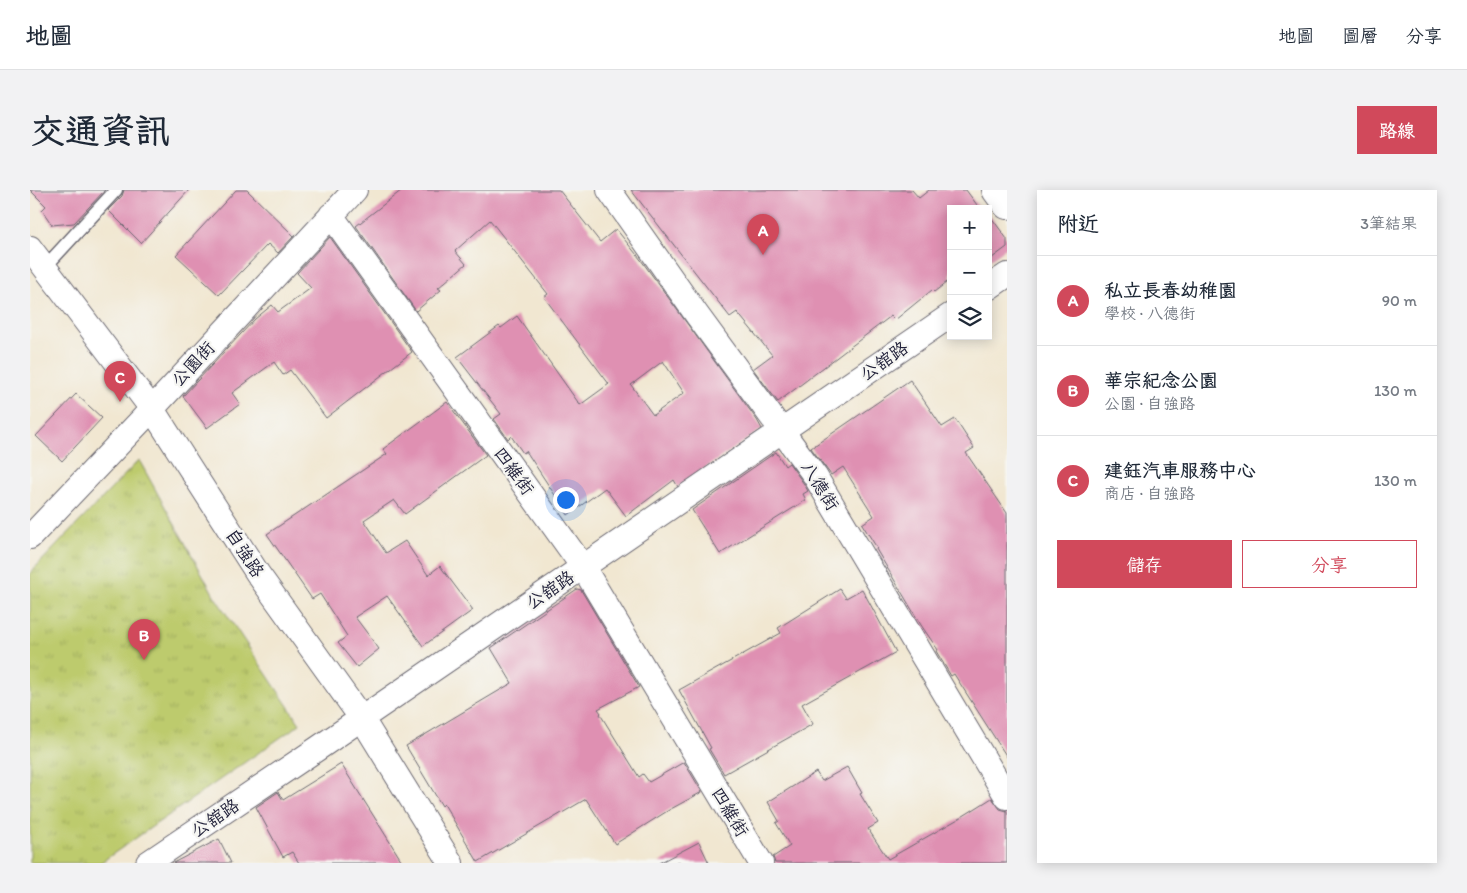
<!DOCTYPE html>
<html lang="zh-TW">
<head>
<meta charset="utf-8">
<style>
  :root { --surface:#fff; --page:#f2f2f3; --text:#1f2937; --muted:#747a83; --line:#e0e1e3; --accent:#d1495b }
  body { margin:0; font-family:Itim,"LXGW WenKai TC",sans-serif; background:var(--page); color:var(--text) }
  .controls { position:absolute; right:15px; top:15px; display:grid; overflow:hidden; border-radius:0px; box-shadow:0 2px 12px #0003 }
  .controls button { width:45px; height:45px; display:grid; place-items:center; padding:0; border:0; border-bottom:1px solid var(--line); background:var(--surface); color:var(--text); font:25px sans-serif }
  .you { position:absolute; left:535px; top:309px; width:18px; height:18px; margin:-12px; border:4px solid #fff; border-radius:50%; background:#1a73e8; box-shadow:0 0 0 8px #1a73e833 }
  .badge { display:grid; place-items:center; width:32px; height:32px; border-radius:50%; background:var(--accent); color:#fff; font-size:16px; font-weight:700 }
  .pin { position:absolute; translate:-50% -41px; filter:drop-shadow(0 1px 2px #0008) }
  .pin::after { content:''; position:absolute; top:26px; width:18px; height:15px; background:inherit; clip-path:polygon(0 0,100% 0,50% 100%) }
  .list { margin:0; padding:0; list-style:none }
  h2 { display:flex; justify-content:space-between; align-items:center; height:65px; margin:0; padding:0 20px; font-size:21px }
  h2 small { font-size:16px; font-weight:400; color:var(--muted) }
  .list li { display:grid; grid-template-columns:32px 1fr auto; gap:15px; align-items:center; box-sizing:border-box; height:90px; padding:0 20px; border-top:1px solid var(--line) }
  .list b { display:block; font-size:19px; white-space:nowrap }
  .list p { margin:0; font-size:16px; white-space:nowrap; color:var(--muted) }
  .list em { font-size:16px; font-style:normal; color:var(--muted) }
  .actions { display:flex; gap:10px; padding:15px 20px }
  .actions a { flex:1; padding:11px 0; border:1px solid var(--accent); border-radius:0px; text-align:center; font-size:18px; color:var(--accent) }
  .actions .main { background:var(--accent); color:#fff }
  .icon { flex:none; width:28px; height:28px; fill:none; stroke:currentColor; stroke-width:2; stroke-linecap:round; stroke-linejoin:round }
  .map { position:relative; flex:none; width:977px; height:673px; overflow:hidden; border-radius:0px }
  header { display:flex; align-items:center; gap:30px; box-sizing:border-box; height:70px; padding:0 25px; background:var(--surface); border-bottom:1px solid var(--line) }
  header strong { font-size:24px }
  nav { display:flex; gap:28px; margin-inline-start:auto; font-size:18px }
  .intro { display:flex; align-items:center; justify-content:space-between; box-sizing:border-box; height:120px; padding:0 30px }
  h1 { margin:0; font-size:35px }
  .button { padding:12px 22px; border-radius:0px; background:var(--accent); color:#fff; font-size:18px; font-weight:700 }
  main { display:flex; gap:30px; padding:0 30px }
  aside { flex:1; background:var(--surface); border-radius:0px; box-shadow:0 2px 12px #0003 }
  .map>svg:first-child { display:block }
  .grass { fill:url(#grass-tufts); stroke:#707654 }
  .building { fill:#df90b2; fill-rule:evenodd }
  .lines { fill:none; stroke-linecap:round; stroke-linejoin:round }
  .lane-casing { stroke:#6a6770; stroke-width:15 }
  .street-casing { stroke:#6a6770; stroke-width:26 }
  .secondary-casing { stroke:#6a6770; stroke-width:30 }
  .lane { stroke:#fff; stroke-width:12 }
  .street { stroke:#fff; stroke-width:24 }
  .secondary { stroke:#fff; stroke-width:28 }
  .labels { text-anchor:middle; dominant-baseline:central; stroke-width:4.5; stroke-linejoin:round; paint-order:stroke }
  .street-label { font-size:18px; fill:#22223b; stroke:#f6f6f2 }
</style>
</head>
<body>
<header>
<strong>地圖</strong>
<nav><a>地圖</a><a>圖層</a><a>分享</a></nav>
</header>
<div class="intro"><h1>交通資訊</h1><a class="button">路線</a></div>
<main>
<div class="map">
<svg width="977" height="673" viewBox="0 0 977 673">
  <defs>
    <pattern id="grass-tufts" width="24" height="20" patternUnits="userSpaceOnUse" patternTransform="scale(1.25)"><rect width="24" height="20" fill="#bdcb6d"/><path d="M3 7l-1-3M5 7V3M7 7l1-3M15 17l-1-3M17 17v-4M19 17l1-3" fill="none" stroke="#a2ae5f"/></pattern>
  </defs>
  <rect width="100%" height="100%" fill="#f6f6f2"/>
  <filter id="ink" filterUnits="userSpaceOnUse"><feTurbulence type="fractalNoise" baseFrequency=".02" numOctaves="2"/><feDisplacementMap in="SourceGraphic" scale="10" xChannelSelector="R" yChannelSelector="G"/><feConvolveMatrix kernelMatrix="1 2 1 2 8 2 1 2 1" color-interpolation-filters="sRGB"/></filter>
  <filter id="wash" filterUnits="userSpaceOnUse"><feTurbulence type="fractalNoise" baseFrequency=".0096" numOctaves="4" result="noise"/><feDisplacementMap in="SourceGraphic" scale="20" xChannelSelector="R" yChannelSelector="G"/><feGaussianBlur stdDeviation="1.12" result="paint"/><feColorMatrix in="noise" values="0 0 0 0 0 0 0 0 0 0 0 0 0 0 0 0 0 1.4 0 .05"/><feComposite in="paint" operator="in"/></filter>
  <g filter="url(#wash)">
    <rect width="100%" height="100%" fill="#f1e7d1"/>
    <!-- grass -->
    <path class="grass" d="M109 270 185 407 270 534 70 673H0V383Z"/>
    <g id="blocks">
      <!-- building -->
      <path class="building" d="M0 0H75L44 33 22 35 12 20 16 16Z
        M94 0H159L111 53 78 20 92 6Z
        M206 0H217L264 46 248 63 238 54 189 105 146 65Z
        M372 0H529L570 52 586 39 611 70 727 230 732 239 648 297 644 290 596 326 575 298 538 325 496 261 493 263 481 246 478 249 464 229 471 224 427 167 469 136 471 138 487 126 550 215 579 194 514 107 518 104 460 30 425 61 436 74 408 98 411 100 386 121 326 36ZM633 171 654 203 623 225 601 195Z
        M601 0H882L889 8 899 0H936L950 19H921V89L904 102 902 100 865 130 861 126 748 212 723 179 742 165 707 122 700 127Z
        M958 23 977 49V57L958 71Z
        M300 47 382 162 296 228 260 180 253 185 244 172 202 203 210 214 177 238 153 206 225 129 242 115 248 122 281 98 267 83Z
        M880 190 912 237 925 229 944 258 936 263 977 323V567L924 484 921 486 906 461 908 460 891 435 846 359 847 358 832 334 844 326 813 277 801 285 781 258Z
        M46 204 72 228 32 271 6 246Z
        M417 212 456 265 375 324 364 310 334 330 356 363 375 351 398 385 410 376 443 420 393 456 357 406 325 427 349 459 327 477 308 453 317 446 290 404 282 409 237 344 357 264 353 259Z
        M746 262 755 276 759 273 774 294 778 301 773 304 776 310 690 364 662 320Z
        M547 399 551 400 609 497 568 519 571 523 570 524 609 587 613 584 619 592 654 572 672 602 639 620 585 654 556 609 448 672 414 614 412 616 376 556 482 493 461 458Z
        M810 399 816 408 832 399 866 462 772 514 783 534 694 584 679 559 681 558 649 500 751 443 748 438Z
        M311 574 373 673H269L262 662 253 667 226 617 248 602 253 610Z
        M817 577 832 603 830 604 848 633 838 639 858 669 930 628 962 608 970 619 977 621V673H745L743 667 760 656 746 633 749 631 738 612 786 582 792 591Z
        M189 649 201 673H143Z
        M669 652 679 673H629Z"/>
    </g>
  </g>
  <g filter="url(#ink)">
    <use href="#blocks" fill-opacity="0" stroke="#6a6770" stroke-width="1"/>
    <g class="lines">
      <!-- lane casing -->
      <g class="lane-casing">
        <path id="lane" d="M15 77 86 0"/>
      </g>
      <!-- street casing -->
      <g class="street-casing">
        <path id="street" d="M579 0 667 125 785 286 977 607
          M301 25 553 377 731 673
          M0 58 122 219 228 384 332 529 421 673
          M958 98 977 85
          M0 347 122 219 325 0
          M118 673C387 492 655 309 921 125"/>
      </g>
      <!-- secondary casing -->
      <g class="secondary-casing">
        <path id="secondary" d="M966 0 977 15"/>
      </g>
      <!-- lane -->
      <use href="#lane" class="lane"/>
      <!-- street -->
      <use href="#street" class="street"/>
      <!-- secondary -->
      <use href="#secondary" class="secondary"/>
    </g>
  </g>
  <g class="labels">
    <!-- street labels -->
    <g class="street-label">
      <text transform="translate(854 171) rotate(-35)">公舘路</text>
      <text transform="translate(163 174) rotate(-47)">公園街</text>
      <text transform="translate(484 281) rotate(54)">四維街</text>
      <text transform="translate(790 296) rotate(58)">八德街</text>
      <text transform="translate(215 363) rotate(57)">自強路</text>
      <text transform="translate(520 400) rotate(-34)">公舘路</text>
      <text transform="translate(700 622) rotate(59)">四維街</text>
      <text transform="translate(185 628) rotate(-34)">公舘路</text>
    </g>
  </g>
</svg>
<div class="controls">
<button>+</button>
<button>−</button>
<button><svg class="icon" aria-label="layers" viewBox="0 0 24 24"><path d="M12 4l9 5-9 5-9-5zM3 14l9 5 9-5"/></svg></button>
</div>
<div class="you"></div>
<div class="pin badge" style="left:733px;top:65px">A</div>
<div class="pin badge" style="left:114px;top:470px">B</div>
<div class="pin badge" style="left:90px;top:212px">C</div>
</div>
<aside>
<h2>附近<small>3筆結果</small></h2>
<ul class="list">
<li><span class="badge">A</span><div><b>私立長春幼稚園</b><p>學校 · 八德街</p></div><em>90 m</em></li>
<li><span class="badge">B</span><div><b>華宗紀念公園</b><p>公園 · 自強路</p></div><em>130 m</em></li>
<li><span class="badge">C</span><div><b>建鈺汽車服務中心</b><p>商店 · 自強路</p></div><em>130 m</em></li>
</ul>
<div class="actions"><a class="main">儲存</a><a>分享</a></div>
</aside>
</main>
</body>
</html>
